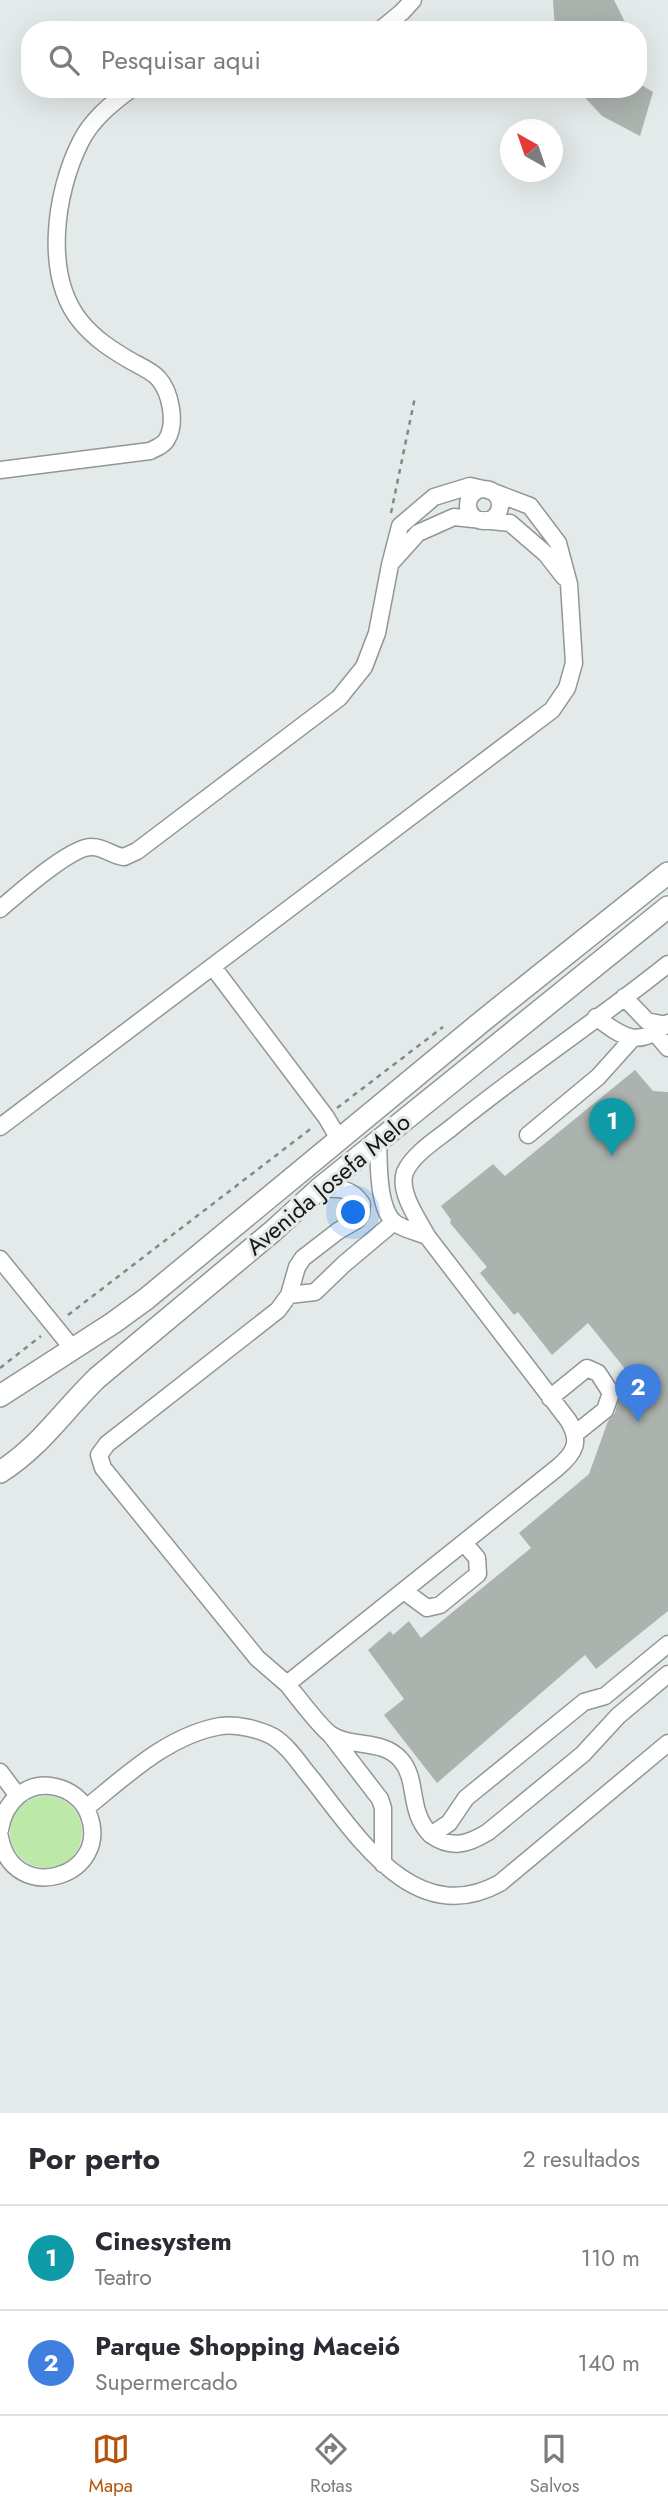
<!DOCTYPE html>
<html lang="pt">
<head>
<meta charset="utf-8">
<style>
  :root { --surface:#fff; --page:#f7f7f7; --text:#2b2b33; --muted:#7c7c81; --line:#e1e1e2; --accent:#b45309 }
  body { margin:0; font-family:Jost,sans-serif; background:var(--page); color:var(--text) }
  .compass { position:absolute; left:500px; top:119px; width:63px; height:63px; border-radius:50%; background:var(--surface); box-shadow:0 7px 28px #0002; rotate:320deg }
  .you { position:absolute; left:354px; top:1213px; width:24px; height:24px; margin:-18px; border:5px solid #fff; border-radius:50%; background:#1a73e8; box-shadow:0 0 0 10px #1a73e833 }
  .badge { display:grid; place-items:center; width:46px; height:46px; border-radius:50%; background:var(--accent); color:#fff; font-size:23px; font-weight:700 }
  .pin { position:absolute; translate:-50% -58px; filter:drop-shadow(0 2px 4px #0008) }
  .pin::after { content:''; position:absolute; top:37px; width:24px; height:21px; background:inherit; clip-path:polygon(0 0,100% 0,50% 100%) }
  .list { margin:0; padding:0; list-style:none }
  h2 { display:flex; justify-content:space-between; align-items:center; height:91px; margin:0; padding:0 28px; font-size:30px }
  h2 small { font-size:23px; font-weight:400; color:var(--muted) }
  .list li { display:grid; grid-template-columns:46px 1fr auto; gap:21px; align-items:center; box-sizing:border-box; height:105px; padding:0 28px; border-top:2px solid var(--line) }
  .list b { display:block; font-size:26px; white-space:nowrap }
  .list p { margin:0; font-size:23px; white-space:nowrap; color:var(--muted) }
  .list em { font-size:23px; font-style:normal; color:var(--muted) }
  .icon { flex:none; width:38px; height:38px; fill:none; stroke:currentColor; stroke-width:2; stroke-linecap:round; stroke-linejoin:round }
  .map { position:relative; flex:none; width:668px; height:2113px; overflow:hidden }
  .search { position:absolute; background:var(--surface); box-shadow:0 7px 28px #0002; left:21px; right:21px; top:21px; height:77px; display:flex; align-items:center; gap:18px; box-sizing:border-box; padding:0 24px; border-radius:28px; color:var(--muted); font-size:26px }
  .sheet { height:301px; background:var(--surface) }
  nav { display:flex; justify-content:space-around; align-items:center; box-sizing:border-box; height:98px; border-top:2px solid var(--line); background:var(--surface); font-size:19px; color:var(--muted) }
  nav a { display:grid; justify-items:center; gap:4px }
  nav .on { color:var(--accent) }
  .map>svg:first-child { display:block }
  .green { fill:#bce9a8 }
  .building { fill:#acb2ae }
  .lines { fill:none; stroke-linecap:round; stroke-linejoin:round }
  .minor-casing { stroke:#909796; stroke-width:19 }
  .major-casing { stroke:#909796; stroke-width:24 }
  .path { stroke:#838887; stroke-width:2.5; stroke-dasharray:5 5; stroke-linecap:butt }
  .minor { stroke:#fff; stroke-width:16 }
  .major { stroke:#fff; stroke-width:21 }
  .labels { text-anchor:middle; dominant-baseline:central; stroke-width:6; stroke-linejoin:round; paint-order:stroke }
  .street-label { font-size:24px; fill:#161918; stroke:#e3eae9 }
</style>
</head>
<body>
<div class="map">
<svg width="668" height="2113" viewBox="0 0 668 2113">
  <rect width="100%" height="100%" fill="#e3eae9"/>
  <!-- green -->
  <path class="green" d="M10 1832a36 36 0 1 1 72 0a36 36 0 1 1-72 0Z"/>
  <!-- building -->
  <path class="building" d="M553 0H614L629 30H555Z
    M638 83 653 92 640 136 602 116 577 89H638Z
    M635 1070 653 1091 668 1092V1611L596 1669 585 1655 437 1783 384 1715 404 1699 368 1650 390 1631 393 1635 409 1621 421 1638 531 1548 519 1533 589 1474 608 1421 615 1413 626 1370 588 1323 552 1355 518 1312 514 1315 480 1273 487 1267 450 1223 451 1220 441 1206 493 1164 505 1176Z"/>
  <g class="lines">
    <!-- minor casing -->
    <g class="minor-casing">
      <path id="minor" d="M380 30 402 12 413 0
        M0 470 150 451C156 448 164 445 167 439 177 422 170 391 158 378 152 371 140 366 131 361 112 350 95 339 81 322 43 276 55 193 80 143 91 120 111 104 131 89
        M468 505a16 16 0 1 1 32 0a16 16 0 1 1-32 0Z
        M391 563 418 533 454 517 510 523 546 554 564 577
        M0 909C18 894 71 846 92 847 104 847 113 856 124 857L137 851 339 698 364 667 377 633 390 565 400 526 434 497 470 486 488 490 530 506 558 543 569 584 574 663 567 688 552 710 0 1127
        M213 967 326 1117 339 1139
        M624 997 647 1021 666 1025
        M596 1017C623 1038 639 1048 668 1023
        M656 1034 668 1048
        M528 1135 598 1077 633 1038
        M378 1141C379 1162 377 1208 395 1223 403 1229 417 1232 427 1236L568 1420C581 1441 576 1452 557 1468L287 1684C297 1696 319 1726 330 1734 352 1749 382 1738 401 1760 419 1781 407 1811 431 1835L449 1823 466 1798 584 1702 605 1696 668 1644
        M427 1236C418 1219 398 1192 405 1172 413 1154 436 1140 451 1128 521 1071 597 1021 668 964
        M0 1259 73 1349
        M289 1295 315 1292 344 1264 394 1222
        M550 1398 587 1368 598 1373 611 1393 605 1410 575 1434
        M404 1591 427 1608 440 1605 478 1574 477 1558 464 1543
        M287 1684 257 1658 103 1468 99 1455 107 1444 278 1310 289 1295 297 1267 303 1258 338 1231 357 1220 361 1214 362 1204C350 1186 338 1189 319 1189
        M330 1734 380 1799 383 1808V1864
        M0 1772 18 1796
        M86 1808C126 1776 168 1735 221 1726 236 1724 259 1729 272 1736 289 1746 300 1765 312 1779 358 1837 415 1930 500 1883L668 1743
        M0 1830C4 1802 27 1780 56 1787 70 1790 83 1800 88 1813 114 1876 13 1908 0 1837
        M431 1835C451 1849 467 1845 488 1832L583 1754 618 1716 668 1674"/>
    </g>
    <!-- major casing -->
    <g class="major-casing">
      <path id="major" d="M0 1396 113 1323 146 1299 485 1019 668 873
        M0 1472C40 1447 63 1411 97 1378L273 1231 319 1189 668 907"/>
    </g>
    <!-- path -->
    <path class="path" d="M391 513 415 397
      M337 1108 443 1027
      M68 1315 313 1127
      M0 1368 41 1336"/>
    <!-- minor -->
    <use href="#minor" class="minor"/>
    <!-- major -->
    <use href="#major" class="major"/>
  </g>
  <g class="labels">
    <!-- street labels -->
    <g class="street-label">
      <text transform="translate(328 1184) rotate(-40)">Avenida Josefa Melo</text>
    </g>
  </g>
</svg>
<svg class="compass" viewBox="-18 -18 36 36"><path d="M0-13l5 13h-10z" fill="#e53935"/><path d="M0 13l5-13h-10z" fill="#7c7c81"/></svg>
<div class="you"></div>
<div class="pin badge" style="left:612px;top:1156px;background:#0f9aa8">1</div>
<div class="pin badge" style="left:638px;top:1422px;background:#3f7fe0">2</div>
<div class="search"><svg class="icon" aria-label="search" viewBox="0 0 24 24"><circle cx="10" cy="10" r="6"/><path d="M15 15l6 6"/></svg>Pesquisar aqui</div>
</div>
<section class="sheet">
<h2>Por perto<small>2 resultados</small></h2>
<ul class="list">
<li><span class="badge" style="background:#0f9aa8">1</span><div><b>Cinesystem</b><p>Teatro</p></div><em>110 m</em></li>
<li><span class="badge" style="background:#3f7fe0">2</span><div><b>Parque Shopping Maceió</b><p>Supermercado</p></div><em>140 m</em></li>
</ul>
</section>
<nav>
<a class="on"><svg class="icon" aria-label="map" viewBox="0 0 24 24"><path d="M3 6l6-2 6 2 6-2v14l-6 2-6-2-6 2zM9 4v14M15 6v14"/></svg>Mapa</a>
<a><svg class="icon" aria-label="directions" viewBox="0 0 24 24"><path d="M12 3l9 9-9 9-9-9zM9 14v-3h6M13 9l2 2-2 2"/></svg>Rotas</a>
<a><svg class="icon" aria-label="saved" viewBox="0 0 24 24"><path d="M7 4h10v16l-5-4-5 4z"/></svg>Salvos</a>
</nav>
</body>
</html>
